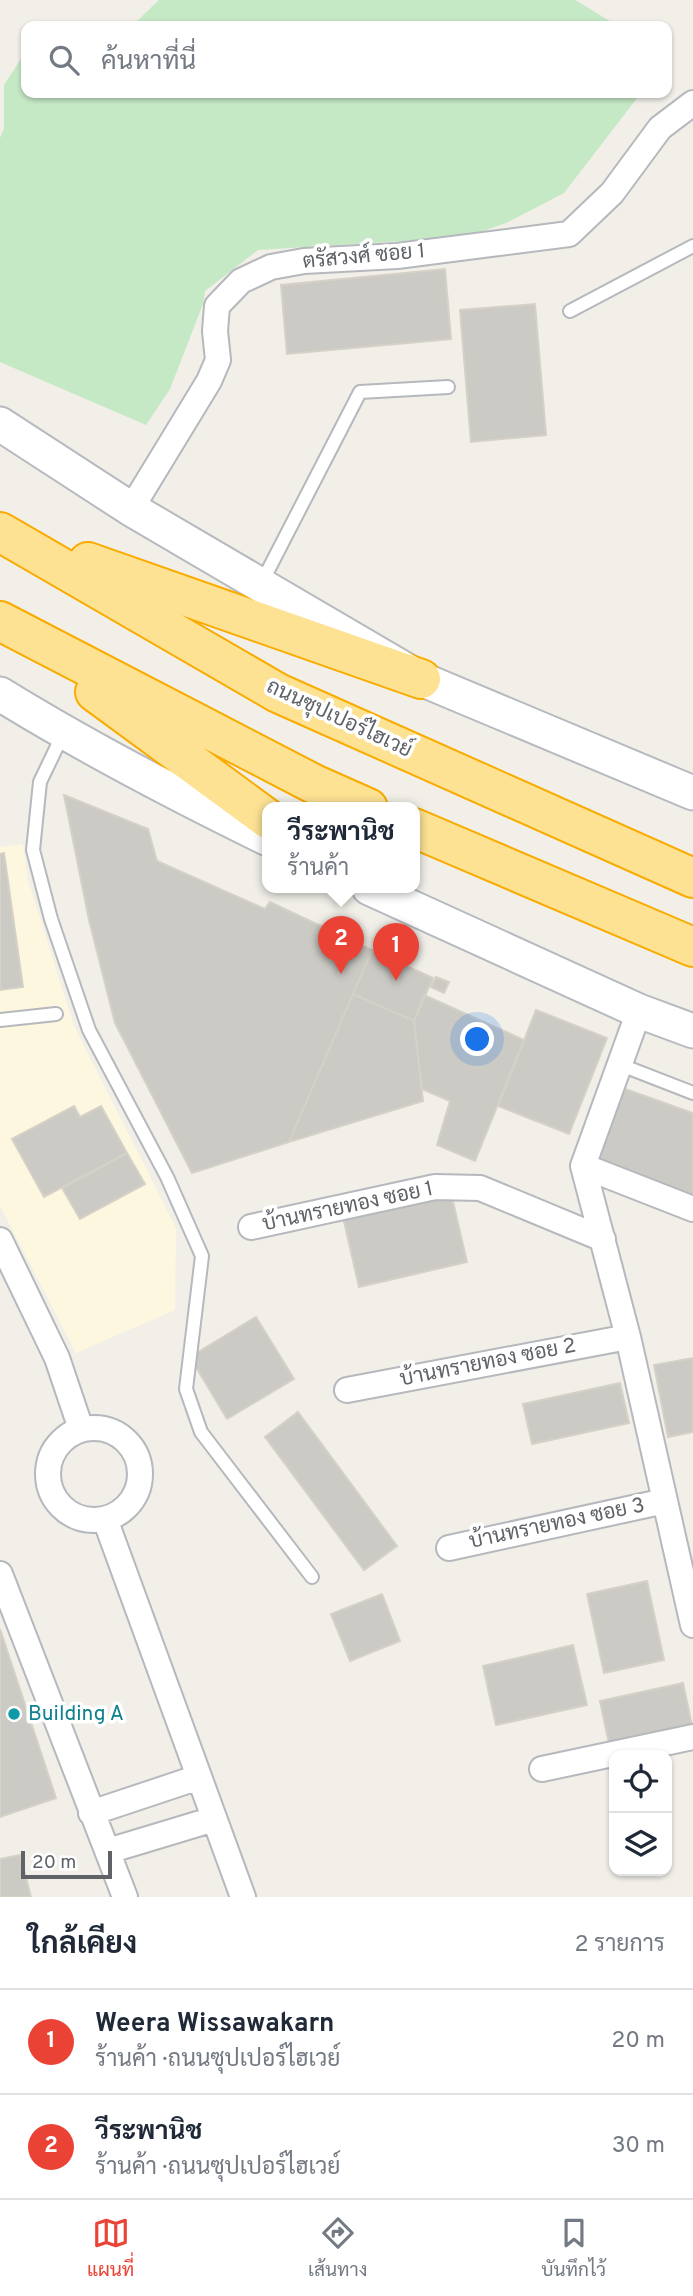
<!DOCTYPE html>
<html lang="th">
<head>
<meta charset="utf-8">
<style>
  :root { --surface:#fff; --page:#f2f2f3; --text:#1f2937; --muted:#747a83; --line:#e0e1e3; --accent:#ea4335 }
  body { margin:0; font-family:Overpass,Sarabun,sans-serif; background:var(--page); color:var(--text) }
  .controls { position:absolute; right:21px; bottom:21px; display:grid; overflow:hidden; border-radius:14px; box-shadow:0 2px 5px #0004 }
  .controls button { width:63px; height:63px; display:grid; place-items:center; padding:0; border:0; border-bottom:2px solid var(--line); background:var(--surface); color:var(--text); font:35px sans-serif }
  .scale { position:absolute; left:21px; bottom:18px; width:91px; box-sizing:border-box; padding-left:7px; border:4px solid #5f6368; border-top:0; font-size:19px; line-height:24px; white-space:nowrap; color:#5f6368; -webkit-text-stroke:5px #fff; paint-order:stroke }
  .you { position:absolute; left:478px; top:1040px; width:24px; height:24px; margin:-18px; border:5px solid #fff; border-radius:50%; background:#1a73e8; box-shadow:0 0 0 10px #1a73e833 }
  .badge { display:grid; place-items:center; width:46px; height:46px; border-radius:50%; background:var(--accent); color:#fff; font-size:23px; font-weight:700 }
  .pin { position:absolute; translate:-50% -58px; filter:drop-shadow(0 2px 4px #0008) }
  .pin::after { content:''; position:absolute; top:37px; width:24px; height:21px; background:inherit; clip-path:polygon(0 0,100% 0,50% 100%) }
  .popup { position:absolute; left:262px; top:802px; width:158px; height:91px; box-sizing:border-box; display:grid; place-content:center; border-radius:14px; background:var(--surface); filter:drop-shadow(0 2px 5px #0005); font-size:23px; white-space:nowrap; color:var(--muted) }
  .popup b { font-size:26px; color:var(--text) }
  .popup::after { content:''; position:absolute; left:50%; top:100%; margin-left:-14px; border:14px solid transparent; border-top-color:var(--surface) }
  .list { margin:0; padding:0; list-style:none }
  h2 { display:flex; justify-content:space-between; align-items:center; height:91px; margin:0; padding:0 28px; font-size:30px }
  h2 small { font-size:23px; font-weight:400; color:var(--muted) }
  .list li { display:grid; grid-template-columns:46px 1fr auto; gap:21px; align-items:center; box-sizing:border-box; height:105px; padding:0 28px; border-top:2px solid var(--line) }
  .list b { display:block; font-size:26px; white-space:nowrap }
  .list p { margin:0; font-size:23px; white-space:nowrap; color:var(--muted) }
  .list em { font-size:23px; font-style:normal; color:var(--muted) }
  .icon { flex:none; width:38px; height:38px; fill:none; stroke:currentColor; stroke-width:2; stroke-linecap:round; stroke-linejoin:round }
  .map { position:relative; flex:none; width:693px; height:1897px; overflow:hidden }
  .search { position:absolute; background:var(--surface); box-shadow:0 2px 5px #0004; left:21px; right:21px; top:21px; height:77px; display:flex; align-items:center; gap:18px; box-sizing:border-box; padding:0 24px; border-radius:14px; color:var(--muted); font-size:26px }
  .sheet { height:301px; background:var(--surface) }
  nav { display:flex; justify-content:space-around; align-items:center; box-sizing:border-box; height:98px; border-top:2px solid var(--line); background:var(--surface); font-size:19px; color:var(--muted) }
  nav a { display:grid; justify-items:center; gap:4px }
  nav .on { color:var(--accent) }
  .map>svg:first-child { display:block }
  .commercial { fill:#fef7e0 }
  .green { fill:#c5e8c5 }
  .building { fill:#cccac5; stroke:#d6d1c6; stroke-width:2 }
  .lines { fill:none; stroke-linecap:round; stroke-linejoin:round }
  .lane-casing { stroke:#b5b8bc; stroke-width:16 }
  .street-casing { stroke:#b5b8bc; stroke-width:28 }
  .secondary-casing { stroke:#b6babf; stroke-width:37 }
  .highway-casing { stroke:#f9ab00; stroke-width:42 }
  .lane { stroke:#fff; stroke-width:12 }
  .street { stroke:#fff; stroke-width:24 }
  .secondary { stroke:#fff; stroke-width:33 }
  .highway { stroke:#fde293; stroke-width:38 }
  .culture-dot { fill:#0f9aa8; stroke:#fff; stroke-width:2.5 }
  .labels { text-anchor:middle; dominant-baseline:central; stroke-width:7; stroke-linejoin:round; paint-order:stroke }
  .street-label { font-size:21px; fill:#5f6368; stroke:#fff }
  .culture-label { font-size:21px; fill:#0d838f; stroke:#fff; text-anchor:start }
</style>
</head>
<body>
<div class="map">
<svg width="693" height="1897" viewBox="0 0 693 1897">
  <rect width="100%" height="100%" fill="#f1efe8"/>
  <!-- commercial -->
  <path class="commercial" d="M23 844 28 880 74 1026 176 1228 175 1310 76 1353 0 1206V847Z"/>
  <!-- green -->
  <path class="green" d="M159 0H575L618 26H132Z
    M26 51V93H641L564 193 506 223 466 237 258 250 205 291 203 304 170 389 146 425 0 362V138L4 128V85Z"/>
  <!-- building -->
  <path class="building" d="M445 269 451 339 287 354 281 285Z
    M535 304 546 435 471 442 460 310Z
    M64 795 148 829 157 861 265 909 270 902 372 950 289 1142 192 1173 115 1023 89 920Z
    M4 853 23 987 0 990V854Z
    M372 950 433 978 414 1021 353 994Z
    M436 977 449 982 444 993 431 987Z
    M353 994 414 1021 423 1101 289 1142Z
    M424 995 524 1040 475 1161 437 1145 450 1101 422 1089 414 1021Z
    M536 1010 607 1038 569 1134 498 1106Z
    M625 1089 693 1113V1201L595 1165Z
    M74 1106 80 1117 101 1106 127 1153 44 1197 12 1139Z
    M127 1153 145 1184 80 1219 62 1188Z
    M451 1193 467 1262 359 1287 343 1217Z
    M256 1317 294 1379 227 1419 190 1357Z
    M693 1358V1432L668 1437 654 1365Z
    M620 1383 629 1423 532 1444 523 1404Z
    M298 1412 397 1546 364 1570 265 1437Z
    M647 1581 664 1660 604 1673 587 1594Z
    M382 1594 400 1641 350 1661 331 1614Z
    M0 1629 56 1798 0 1817Z
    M573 1645 587 1705 496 1725 483 1666Z
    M683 1683 692 1725 609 1744 600 1701Z
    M20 1855 31 1897H0V1859Z"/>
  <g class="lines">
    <!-- lane casing -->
    <g class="lane-casing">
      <path id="lane" d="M570 311 693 246
        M261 584 360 392 448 387
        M63 734 40 782 33 850 51 919 89 1030 167 1177 202 1256 186 1389 201 1432 312 1577
        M0 1020 56 1014
        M621 1065 693 1093"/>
    </g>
    <!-- street casing -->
    <g class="street-casing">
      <path id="street" d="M131 509 209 381 218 360 215 331 217 306 241 281 271 267 304 261 397 256 569 234 612 193 660 128 693 103
        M639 1011 583 1166 628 1337 693 1625
        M583 1166 693 1209
        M251 1227 435 1187 480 1188 603 1239
        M0 1240 57 1358 81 1429
        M347 1390 628 1337
        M48 1474a46 46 0 1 1 92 0a46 46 0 1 1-92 0Z
        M105 1519 243 1897
        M449 1548 665 1501
        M0 1574 125 1897
        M542 1769 693 1737
        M91 1813 199 1777
        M108 1851 214 1819"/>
    </g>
    <!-- secondary casing -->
    <g class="secondary-casing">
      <path id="secondary" d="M0 424 131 509 421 679 693 793
        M0 694C86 747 176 794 268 839
        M369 888 639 1011 693 1031"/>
    </g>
    <!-- highway casing -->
    <g class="highway-casing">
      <path id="highway" d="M0 532 278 693 693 878
        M88 562 421 679
        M0 621 314 784 368 808
        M95 692 268 819
        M414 828 693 947"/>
    </g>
    <!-- lane -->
    <use href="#lane" class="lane"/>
    <!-- street -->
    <use href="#street" class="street"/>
    <!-- secondary -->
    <use href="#secondary" class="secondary"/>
    <!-- highway -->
    <use href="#highway" class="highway"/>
  </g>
  <!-- markers -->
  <circle class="culture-dot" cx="14" cy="1714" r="7"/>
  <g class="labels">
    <!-- street labels -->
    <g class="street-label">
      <text transform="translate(364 257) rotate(-5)">ตรัสวงศ์ ซอย 1</text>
      <text transform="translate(339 719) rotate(25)">ถนนซุปเปอร์ไฮเวย์</text>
      <text transform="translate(348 1207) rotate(-12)">บ้านทรายทอง ซอย 1</text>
      <text transform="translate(488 1363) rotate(-11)">บ้านทรายทอง ซอย 2</text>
      <text transform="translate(557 1524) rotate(-12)">บ้านทรายทอง ซอย 3</text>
    </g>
    <!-- culture labels -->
    <g class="culture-label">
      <text x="28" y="1714">Building A</text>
    </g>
  </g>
</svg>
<div class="controls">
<button><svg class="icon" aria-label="locate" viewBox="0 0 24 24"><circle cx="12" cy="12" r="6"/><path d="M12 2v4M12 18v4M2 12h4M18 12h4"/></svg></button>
<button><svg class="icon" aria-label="layers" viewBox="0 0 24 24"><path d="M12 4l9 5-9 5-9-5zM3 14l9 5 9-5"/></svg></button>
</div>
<div class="scale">20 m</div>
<div class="you"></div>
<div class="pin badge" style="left:396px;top:981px">1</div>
<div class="pin badge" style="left:341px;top:974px">2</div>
<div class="popup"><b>วีระพานิช</b>ร้านค้า</div>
<div class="search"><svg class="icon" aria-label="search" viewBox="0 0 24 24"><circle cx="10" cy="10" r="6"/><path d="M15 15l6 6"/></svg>ค้นหาที่นี่</div>
</div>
<section class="sheet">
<h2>ใกล้เคียง<small>2 รายการ</small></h2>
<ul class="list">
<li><span class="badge">1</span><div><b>Weera Wissawakarn</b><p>ร้านค้า · ถนนซุปเปอร์ไฮเวย์</p></div><em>20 m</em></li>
<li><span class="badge">2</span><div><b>วีระพานิช</b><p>ร้านค้า · ถนนซุปเปอร์ไฮเวย์</p></div><em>30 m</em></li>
</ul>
</section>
<nav>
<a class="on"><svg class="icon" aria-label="map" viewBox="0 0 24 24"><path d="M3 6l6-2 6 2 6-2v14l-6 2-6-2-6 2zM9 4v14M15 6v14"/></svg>แผนที่</a>
<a><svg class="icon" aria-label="directions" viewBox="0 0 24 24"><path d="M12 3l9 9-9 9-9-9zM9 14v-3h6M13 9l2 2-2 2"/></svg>เส้นทาง</a>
<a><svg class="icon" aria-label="saved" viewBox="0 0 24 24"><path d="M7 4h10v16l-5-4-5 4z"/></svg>บันทึกไว้</a>
</nav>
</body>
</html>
